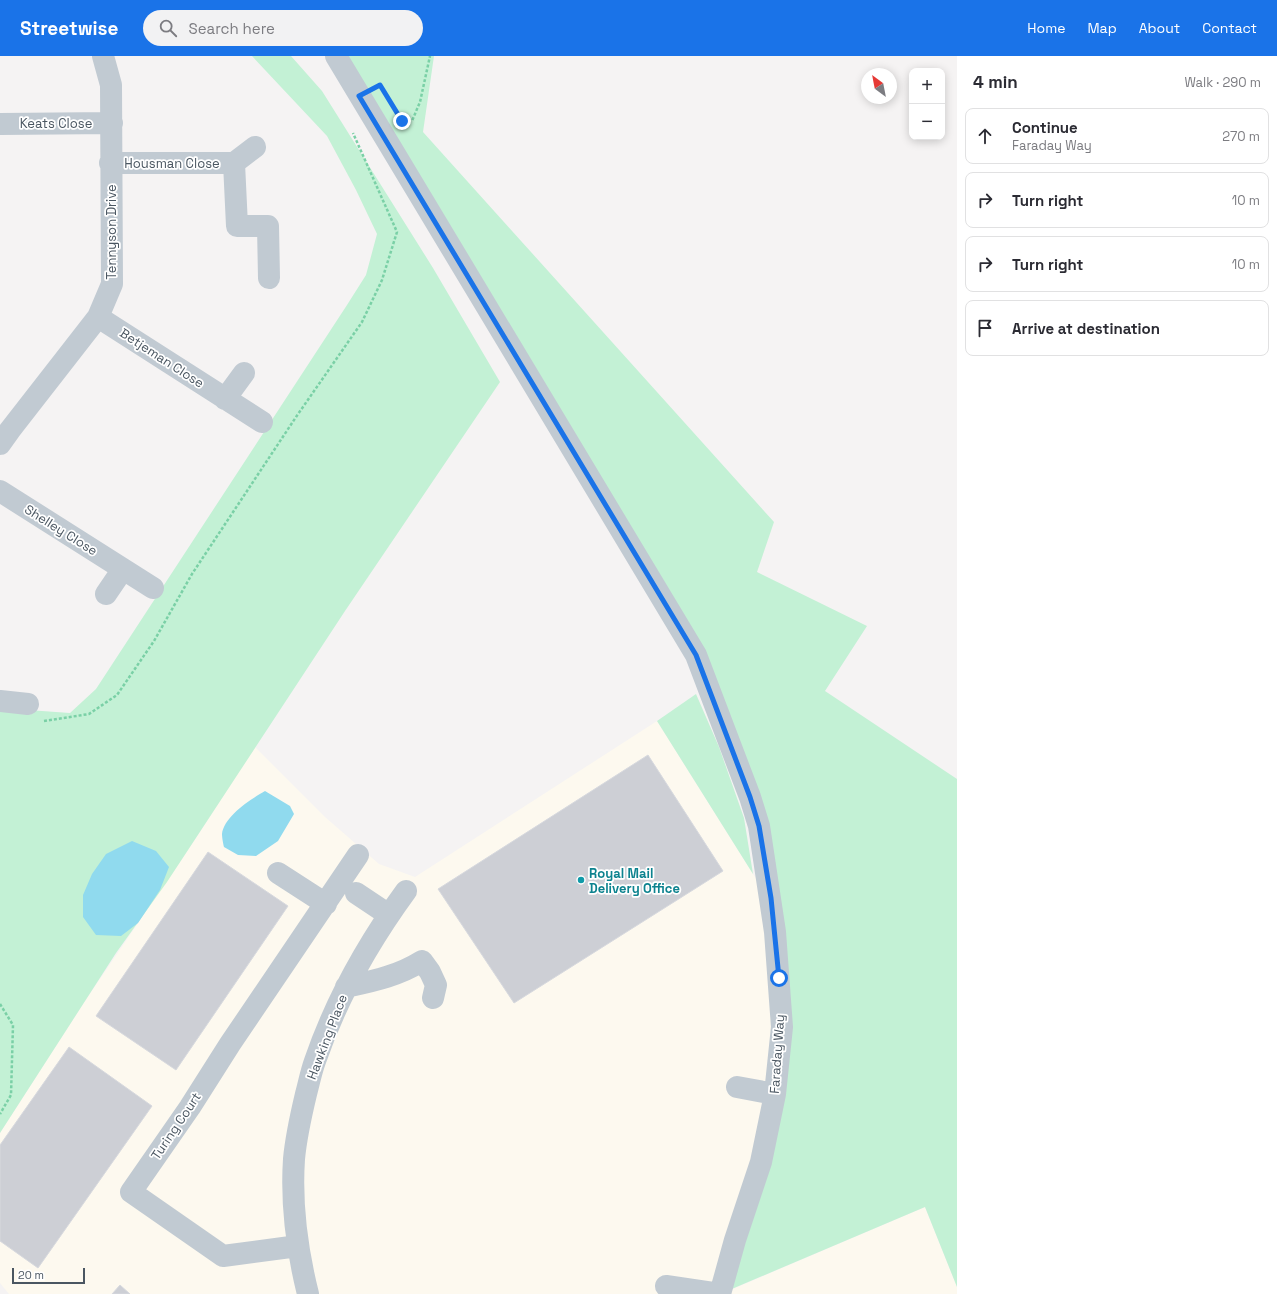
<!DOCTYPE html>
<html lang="en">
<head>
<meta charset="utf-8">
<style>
  :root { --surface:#fff; --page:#f2f2f3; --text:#2b2b33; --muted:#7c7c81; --line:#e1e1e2; --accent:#1a73e8 }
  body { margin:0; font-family:"Space Grotesk",sans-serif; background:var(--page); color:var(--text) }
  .controls { position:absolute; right:12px; top:12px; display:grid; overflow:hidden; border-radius:8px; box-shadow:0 2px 10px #0003 }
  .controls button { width:36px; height:36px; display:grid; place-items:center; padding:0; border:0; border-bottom:1px solid var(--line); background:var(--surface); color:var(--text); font:20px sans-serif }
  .compass { position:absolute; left:861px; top:12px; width:36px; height:36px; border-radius:50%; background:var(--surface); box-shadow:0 2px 10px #0003; rotate:328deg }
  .scale { position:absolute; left:12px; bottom:10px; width:73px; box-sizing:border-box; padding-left:4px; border:2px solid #4a5661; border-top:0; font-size:11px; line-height:14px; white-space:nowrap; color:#4a5661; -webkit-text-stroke:3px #fff; paint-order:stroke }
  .stop { position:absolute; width:12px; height:12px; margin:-9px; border:3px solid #1a73e8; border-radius:50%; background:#fff }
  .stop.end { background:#1a73e8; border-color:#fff; box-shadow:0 1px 4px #0008 }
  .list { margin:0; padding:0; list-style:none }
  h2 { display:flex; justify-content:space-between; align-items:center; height:52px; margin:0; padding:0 16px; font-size:17px }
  h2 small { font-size:13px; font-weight:400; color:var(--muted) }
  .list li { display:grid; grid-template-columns:26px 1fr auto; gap:12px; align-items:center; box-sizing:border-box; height:56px; margin:0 8px 8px; padding:0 8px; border:1px solid var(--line); border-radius:8px }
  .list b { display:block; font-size:15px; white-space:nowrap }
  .list p { margin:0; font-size:13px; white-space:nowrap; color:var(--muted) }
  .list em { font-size:13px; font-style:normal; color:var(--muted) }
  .icon { flex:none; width:22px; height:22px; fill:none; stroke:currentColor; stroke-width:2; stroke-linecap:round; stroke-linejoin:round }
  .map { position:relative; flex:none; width:957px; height:1238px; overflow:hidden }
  header { display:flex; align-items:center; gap:24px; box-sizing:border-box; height:56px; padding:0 20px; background:var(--accent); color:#fff }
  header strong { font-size:19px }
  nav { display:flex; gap:22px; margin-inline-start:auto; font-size:14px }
  .search { width:280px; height:36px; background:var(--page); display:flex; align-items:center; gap:10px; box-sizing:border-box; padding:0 14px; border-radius:22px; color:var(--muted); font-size:15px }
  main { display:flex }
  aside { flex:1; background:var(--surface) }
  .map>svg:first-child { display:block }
  .commercial { fill:#fdf9ef }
  .green { fill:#c3f1d5 }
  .water { fill:#90daee }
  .building { fill:#cdcfd5; stroke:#d7d9de }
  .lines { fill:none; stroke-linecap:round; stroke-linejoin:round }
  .path { stroke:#7ad0a6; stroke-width:2.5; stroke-dasharray:3 2; stroke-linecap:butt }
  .minor { stroke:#c1cad2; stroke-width:22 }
  .route { stroke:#1a73e8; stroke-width:5 }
  .culture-dot { fill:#0f9aa8; stroke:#fff; stroke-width:1.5 }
  .labels { text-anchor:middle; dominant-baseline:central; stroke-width:3.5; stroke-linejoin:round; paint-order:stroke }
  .street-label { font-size:13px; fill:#4a5661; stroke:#fff }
  .culture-label { font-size:13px; font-weight:bold; fill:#0d838f; stroke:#fff; text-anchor:start }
</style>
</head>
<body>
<header>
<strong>Streetwise</strong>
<div class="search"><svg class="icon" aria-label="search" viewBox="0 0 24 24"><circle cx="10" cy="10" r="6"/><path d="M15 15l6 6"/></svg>Search here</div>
<nav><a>Home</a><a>Map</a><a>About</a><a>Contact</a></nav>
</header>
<main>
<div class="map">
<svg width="957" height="1238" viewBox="0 0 957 1238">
  <rect width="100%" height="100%" fill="#f5f3f3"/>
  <!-- commercial -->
  <path class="commercial" d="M657 665 753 818 771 842 782 971 721 1238 925 1151 957 1231V1238H9L0 1227V1077L87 942 196 782 255 691 325 761 379 808 415 821Z"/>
  <!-- green -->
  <path class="green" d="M252 0H291L322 35 433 212 500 326 345 555 167 826 116 897 0 1077V652L70 657 96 633 347 249 366 219 377 178 356 134 327 80Z
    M336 0H434L423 76 774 466 757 516 867 570 825 635 957 723V1231L925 1151 720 1238 775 1038 771 842 696 599Z
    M696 638 719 691 744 762 753 818 657 665Z"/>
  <!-- water -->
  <path class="water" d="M265 735 290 750 294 758 278 785 256 800 238 799 224 791C223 787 222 781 222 778 224 760 251 743 265 735Z
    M132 785 156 795 169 811 160 834 138 867 121 880 96 879 83 861V839L92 818 106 798Z"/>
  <!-- building -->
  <path class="building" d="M648 699 723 815 514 947 438 833Z
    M208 796 288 850 176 1014 96 960Z
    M69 991 152 1050 38 1212 0 1185V1089Z
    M120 1229 130 1238H112Z"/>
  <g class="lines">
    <!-- path -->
    <path class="path" d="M403 65H412L420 46 430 0
      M44 665 89 658 117 639 154 585 192 518 296 361 362 266 382 224 397 176 353 77
      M0 948 13 969 11 1039 0 1058"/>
    <!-- minor -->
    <path class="minor" d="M336 0 696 599 750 741 759 770 775 876 782 971 775 1038 761 1106 735 1184 720 1238
      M0 68 112 67
      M110 107H234L255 91
      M234 107 237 170H268L269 222
      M98 261 262 366
      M225 343 244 317
      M0 388 10 374 98 261 112 228 111 29 103 0
      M0 435 153 532
      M106 538 123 513
      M0 645 28 648
      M278 817 326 848
      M356 837 389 859
      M346 931C373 925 398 920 422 905L430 916 436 929 433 942
      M737 1031 775 1038
      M298 1190 223 1200 131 1136 190 1051 230 988 358 799
      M666 1230 720 1238
      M308 1238C297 1194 291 1148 294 1103 296 1081 301 1059 306 1038 309 1027 311 1016 315 1005 336 944 368 887 406 835"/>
  </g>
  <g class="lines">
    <!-- route -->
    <path class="route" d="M402 65 380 29 359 40 696 599 750 741 759 770 771 842 779 922"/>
  </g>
  <!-- markers -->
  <circle class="culture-dot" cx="581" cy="824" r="4"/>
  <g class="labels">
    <!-- street labels -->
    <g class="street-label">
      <text x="56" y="67">Keats Close</text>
      <text x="172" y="107">Housman Close</text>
      <text transform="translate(111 176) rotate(-90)">Tennyson Drive</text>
      <text transform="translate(162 302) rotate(33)">Betjeman Close</text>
      <text transform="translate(61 474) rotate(32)">Shelley Close</text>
      <text transform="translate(327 981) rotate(-69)">Hawking Place</text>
      <text transform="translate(777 998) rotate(-86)">Faraday Way</text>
      <text transform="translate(176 1070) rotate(-56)">Turing Court</text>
    </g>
    <!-- culture labels -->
    <g class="culture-label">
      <text x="589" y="817">Royal Mail<tspan x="589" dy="15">Delivery Office</tspan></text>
    </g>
  </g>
</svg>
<div class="controls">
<button>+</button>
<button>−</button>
</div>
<svg class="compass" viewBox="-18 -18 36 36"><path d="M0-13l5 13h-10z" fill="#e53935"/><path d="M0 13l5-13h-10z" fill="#7c7c81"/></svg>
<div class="scale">20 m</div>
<div class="stop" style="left:779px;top:922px"></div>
<div class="stop end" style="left:402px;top:65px"></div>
</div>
<aside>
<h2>4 min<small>Walk · 290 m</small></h2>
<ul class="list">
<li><svg class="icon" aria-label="ahead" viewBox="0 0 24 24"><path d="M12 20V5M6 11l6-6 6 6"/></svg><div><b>Continue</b><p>Faraday Way</p></div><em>270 m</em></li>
<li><svg class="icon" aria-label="right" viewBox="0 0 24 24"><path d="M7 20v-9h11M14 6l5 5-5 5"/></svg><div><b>Turn right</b></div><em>10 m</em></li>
<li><svg class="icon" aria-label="right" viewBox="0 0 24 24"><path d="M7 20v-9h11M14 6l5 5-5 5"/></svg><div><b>Turn right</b></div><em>10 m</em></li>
<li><svg class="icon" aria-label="arrive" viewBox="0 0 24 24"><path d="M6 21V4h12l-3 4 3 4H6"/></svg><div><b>Arrive at destination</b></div></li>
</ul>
</aside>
</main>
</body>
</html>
